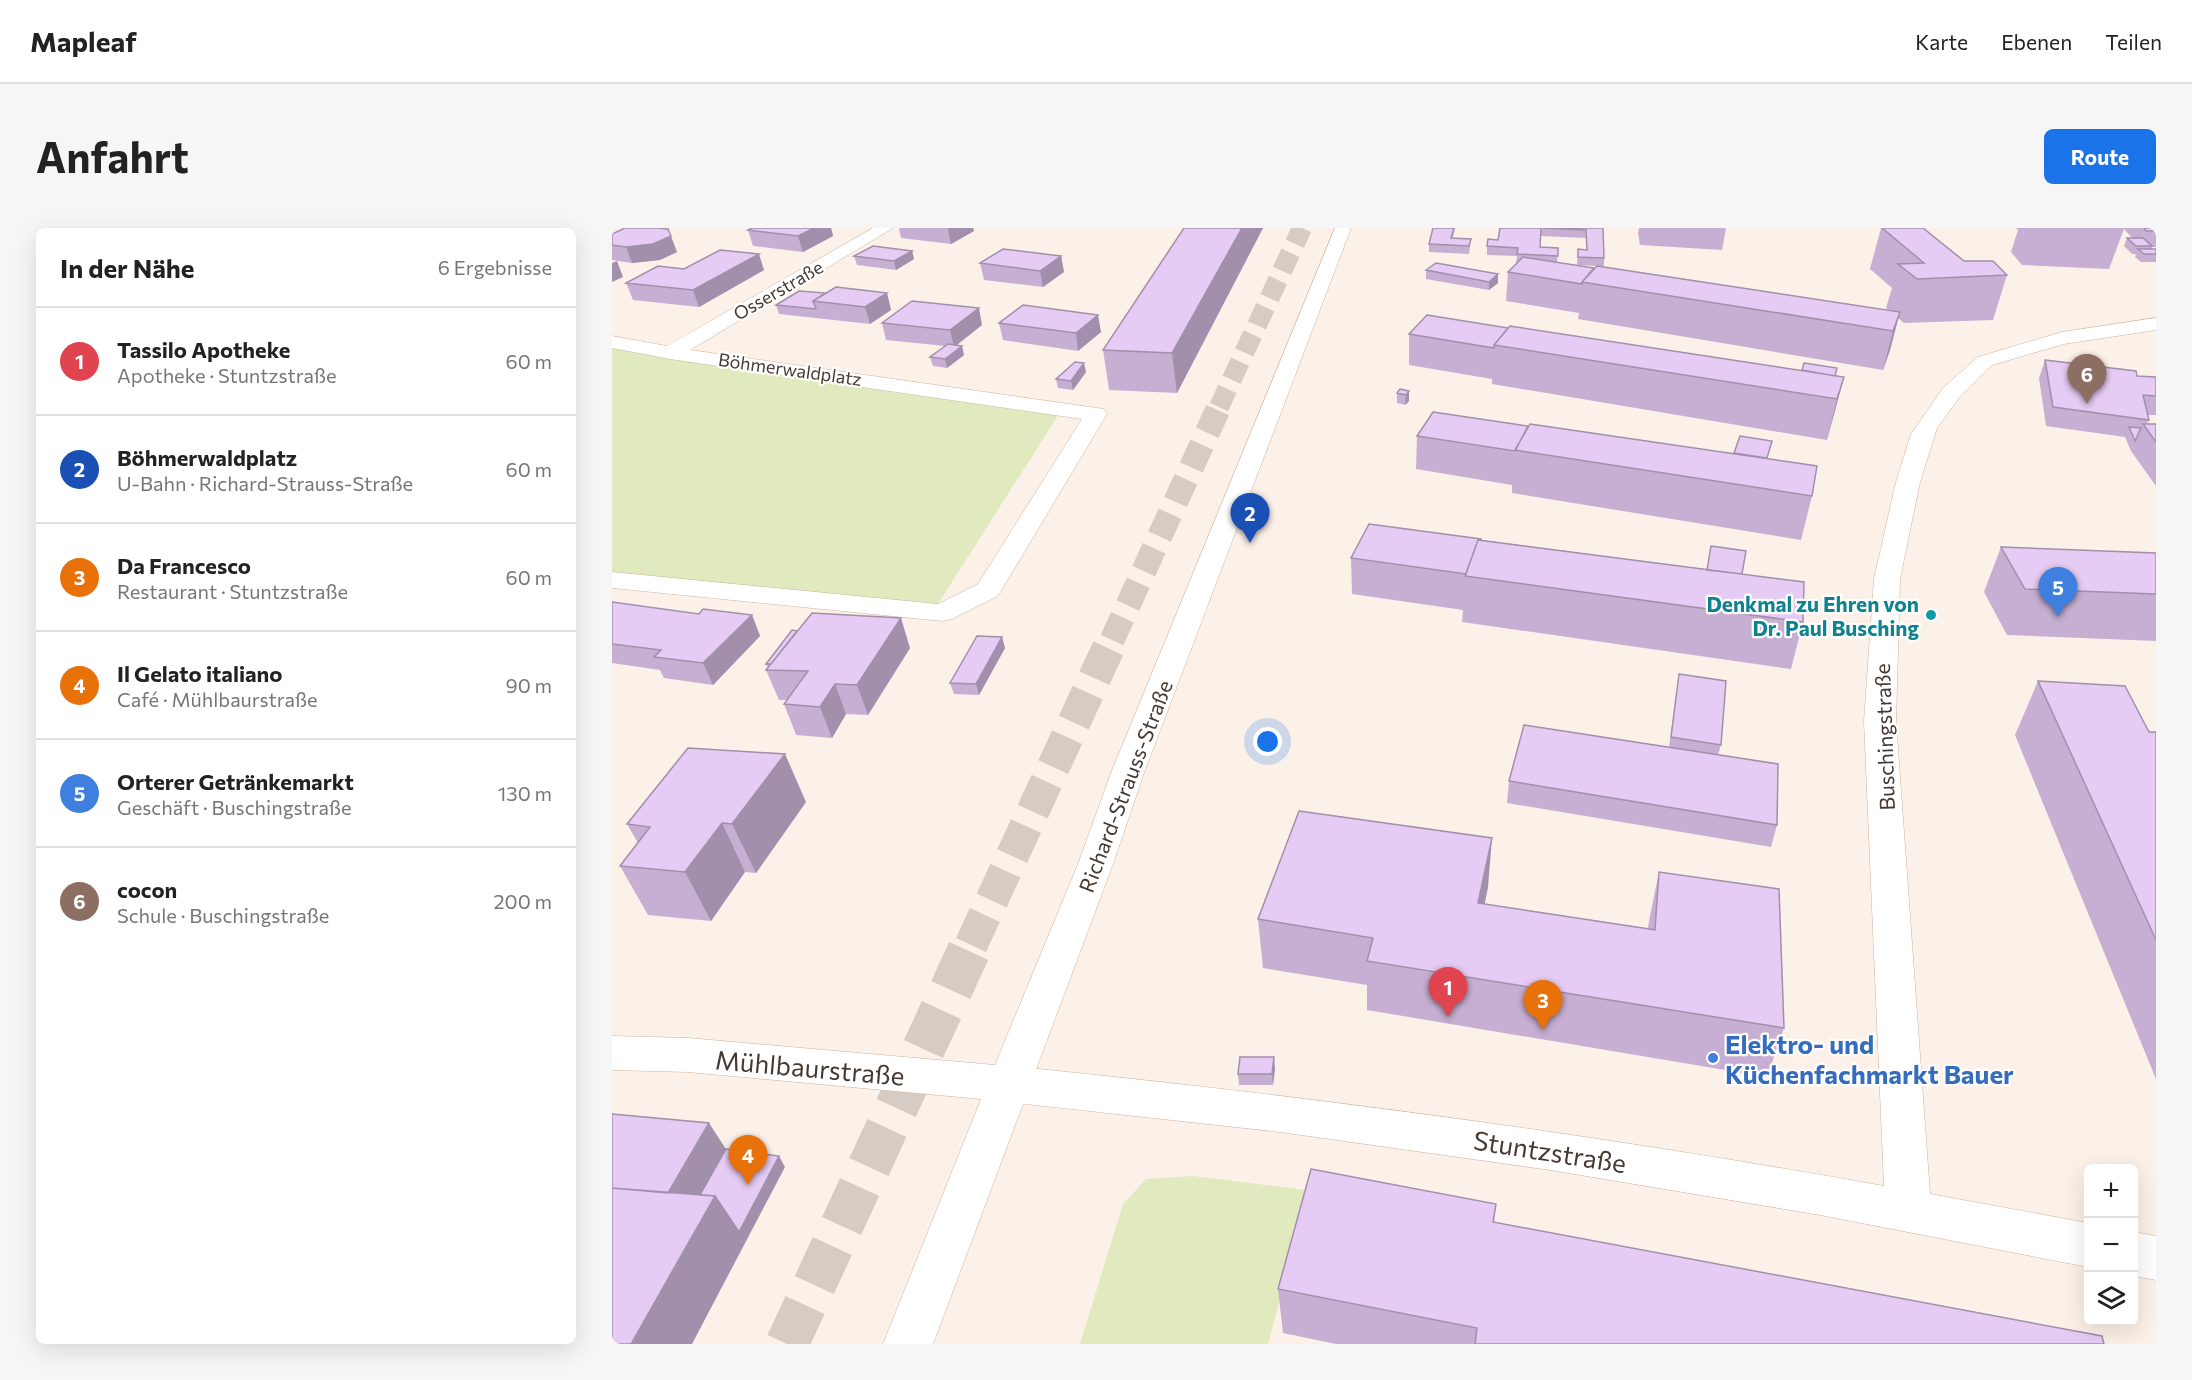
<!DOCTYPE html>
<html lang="de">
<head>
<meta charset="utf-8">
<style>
  :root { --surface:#fff; --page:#f6f6f6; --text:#222; --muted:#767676; --line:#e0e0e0; --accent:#1a73e8 }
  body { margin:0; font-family:Commissioner,sans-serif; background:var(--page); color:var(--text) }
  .controls { position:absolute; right:18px; bottom:18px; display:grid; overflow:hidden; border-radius:9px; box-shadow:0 6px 24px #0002 }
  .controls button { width:54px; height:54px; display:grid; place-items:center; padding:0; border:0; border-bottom:2px solid var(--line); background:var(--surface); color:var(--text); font:30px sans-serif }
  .you { position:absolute; left:656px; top:514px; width:21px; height:21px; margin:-15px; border:4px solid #fff; border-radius:50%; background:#1a73e8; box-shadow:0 0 0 9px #1a73e833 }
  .badge { display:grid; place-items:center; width:39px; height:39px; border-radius:50%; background:var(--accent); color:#fff; font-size:20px; font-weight:700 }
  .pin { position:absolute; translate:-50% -50px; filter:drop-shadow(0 2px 3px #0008) }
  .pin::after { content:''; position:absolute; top:32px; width:21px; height:18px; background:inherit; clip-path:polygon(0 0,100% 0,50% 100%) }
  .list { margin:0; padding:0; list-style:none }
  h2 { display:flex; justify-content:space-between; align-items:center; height:78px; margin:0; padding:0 24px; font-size:26px }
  h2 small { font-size:20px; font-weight:400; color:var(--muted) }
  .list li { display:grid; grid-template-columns:39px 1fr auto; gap:18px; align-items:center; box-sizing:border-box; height:108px; padding:0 24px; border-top:2px solid var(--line) }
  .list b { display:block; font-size:22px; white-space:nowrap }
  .list p { margin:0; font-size:20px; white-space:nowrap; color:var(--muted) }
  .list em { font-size:20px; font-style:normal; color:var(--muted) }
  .icon { flex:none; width:33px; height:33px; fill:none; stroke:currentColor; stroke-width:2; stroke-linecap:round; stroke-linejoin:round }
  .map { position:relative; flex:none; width:1544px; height:1116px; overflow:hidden; border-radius:9px }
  header { display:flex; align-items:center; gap:36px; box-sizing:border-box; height:84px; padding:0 30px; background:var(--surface); border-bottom:2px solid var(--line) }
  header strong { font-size:28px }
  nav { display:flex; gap:33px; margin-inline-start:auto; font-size:21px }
  .intro { display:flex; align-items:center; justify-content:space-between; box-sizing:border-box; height:144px; padding:0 36px }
  h1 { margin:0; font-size:42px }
  .button { padding:15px 27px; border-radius:9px; background:var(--accent); color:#fff; font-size:21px; font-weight:700 }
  main { display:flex; gap:36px; padding:0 36px }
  aside { flex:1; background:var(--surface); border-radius:9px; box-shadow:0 6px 24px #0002 }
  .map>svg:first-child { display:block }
  .green { fill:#e1e9be }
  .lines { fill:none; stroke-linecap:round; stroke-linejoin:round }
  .highway-tunnel-far3 { stroke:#d7ccc3; stroke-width:20; stroke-dasharray:20 10; stroke-linecap:butt }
  .highway-tunnel-far2 { stroke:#d7ccc3; stroke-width:25; stroke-dasharray:25 13; stroke-linecap:butt }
  .highway-tunnel-far1 { stroke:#d7ccc3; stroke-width:33; stroke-dasharray:33 16; stroke-linecap:butt }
  .highway-tunnel { stroke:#d7ccc3; stroke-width:43; stroke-dasharray:43 22; stroke-linecap:butt }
  .street-casing { stroke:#ceb29e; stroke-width:1 }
  .secondary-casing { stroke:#ceb29e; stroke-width:1 }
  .street { fill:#fff; fill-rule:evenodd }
  .secondary { fill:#fff; fill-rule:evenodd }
  .wall { fill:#c6afd2; fill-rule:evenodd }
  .shaded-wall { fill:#a18fab }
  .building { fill:#e6ccf4; stroke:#a18fab; stroke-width:1.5 }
  .culture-dot { fill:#0f9aa8; stroke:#fff; stroke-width:2 }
  .shop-dot { fill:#3f7fe0; stroke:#fff; stroke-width:2 }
  .labels { text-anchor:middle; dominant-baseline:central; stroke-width:4.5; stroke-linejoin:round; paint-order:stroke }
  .far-street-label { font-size:18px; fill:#453931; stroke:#fff }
  .culture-label { font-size:21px; font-weight:bold; fill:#0d838f; stroke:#fff; text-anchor:end }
  .street-label { font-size:21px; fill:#453931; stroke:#fff }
  .near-shop-label { font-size:26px; font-weight:bold; fill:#366cbe; stroke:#fff; text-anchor:start }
  .near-street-label { font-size:26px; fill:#453931; stroke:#fff }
</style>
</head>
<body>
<header>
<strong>Mapleaf</strong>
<nav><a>Karte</a><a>Ebenen</a><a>Teilen</a></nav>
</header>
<div class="intro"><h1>Anfahrt</h1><a class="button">Route</a></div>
<main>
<aside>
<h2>In der Nähe<small>6 Ergebnisse</small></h2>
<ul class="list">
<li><span class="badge" style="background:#e0444e">1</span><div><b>Tassilo Apotheke</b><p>Apotheke · Stuntzstraße</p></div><em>60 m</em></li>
<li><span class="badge" style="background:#1a4fb4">2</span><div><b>Böhmerwaldplatz</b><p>U-Bahn · Richard-Strauss-Straße</p></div><em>60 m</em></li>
<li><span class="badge" style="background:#e8710a">3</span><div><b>Da Francesco</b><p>Restaurant · Stuntzstraße</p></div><em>60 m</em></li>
<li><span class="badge" style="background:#e8710a">4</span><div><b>Il Gelato italiano</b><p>Café · Mühlbaurstraße</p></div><em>90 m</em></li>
<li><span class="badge" style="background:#3f7fe0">5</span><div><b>Orterer Getränkemarkt</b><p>Geschäft · Buschingstraße</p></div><em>130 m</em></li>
<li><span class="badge" style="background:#8d6e63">6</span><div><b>cocon</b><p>Schule · Buschingstraße</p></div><em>200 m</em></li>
</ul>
</aside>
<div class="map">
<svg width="1544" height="1116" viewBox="0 0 1544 1116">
  <rect width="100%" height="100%" fill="#fcf1e8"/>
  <!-- green -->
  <path class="green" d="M0 118 447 186 324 379 0 346Z
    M581 948 783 973 692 980 656 1116H468L511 976 534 951Z"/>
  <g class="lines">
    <!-- highway-tunnel-far3 -->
    <path class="highway-tunnel-far3" d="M607 179 690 0"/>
    <!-- highway-tunnel-far2 -->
    <path class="highway-tunnel-far2" d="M500 412 608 177"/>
    <!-- highway-tunnel-far1 -->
    <path class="highway-tunnel-far1" d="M359 717 501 410"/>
    <!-- highway-tunnel -->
    <path class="highway-tunnel" d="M175 1116 360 716"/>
    <!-- street casing -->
    <g class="street-casing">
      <path id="street" d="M261 0H281L78 122 492 181 495 186 386 368 340 391 330 393 0 360V344L326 376 366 356 470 191 58 131 0 120V108L55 118Z
        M1544 90V102L1452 116 1380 137 1347 170 1325 200 1308 254 1288 351 1284 493 1318 966 1476 995V1039L1208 987 938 942 668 904 396 874 381 868 375 856 381 844 396 838C690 867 982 906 1272 958L1252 493 1262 351 1284 254 1299 206 1331 160 1366 129 1450 104Z
        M1522 1004 1544 1008V1052L1522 1048Z"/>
    </g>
    <!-- secondary casing -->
    <g class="secondary-casing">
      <path id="secondary" d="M723 0H739L532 545 501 636 321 1116H271L369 871 76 844 0 842V808L76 810 383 837 466 636 499 545Z"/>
    </g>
    <!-- street -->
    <use href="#street" class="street"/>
    <!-- secondary -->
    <use href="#secondary" class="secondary"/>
  </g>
  <!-- wall -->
  <path class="wall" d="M140 0H219L221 8 191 24 141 18 136 2Z
    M287 0H361L362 3 339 16 289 10Z
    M572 0H651L565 165 497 162 491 122Z
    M821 0H843L841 10 859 11 857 26 817 24V16Z
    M888 0H991L992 30V38H987L1277 82 1274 80 1280 60 1258 41 1269 0H1311L1352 33 1395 47 1381 92 1292 95 1286 90 1278 122 1271 142 966 91 967 85 894 73 896 44 905 35H904L905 28 875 27V18L886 12ZM928 8 974 10V22L966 21 965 37 984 38 982 40 945 35 946 20 928 19Z
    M1027 0H1114L1110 22 1028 17 1026 5Z
    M1404 0H1544V19H1540V21H1544V34H1529L1523 29 1524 26H1520L1512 18 1515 10H1520L1512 1 1497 41 1410 37 1399 24 1406 2Z
    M0 6 65 24 48 32 20 35 0 32Z
    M300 23 302 31 284 42 245 37 242 28Z
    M449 28 452 44 431 59 372 52 368 35Z
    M72 41 152 42 87 79 21 72 14 55Z
    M814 42 886 55 877 62 814 51Z
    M213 65H275L279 82 258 96 167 86 164 77Z
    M270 95 370 97 345 117 352 127 335 140 321 138 318 129 333 118 274 112Z
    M387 95 489 104 466 123 391 112Z
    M797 106 1223 148 1232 149 1215 212 880 156V151L797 137Z
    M1433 132 1525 148 1544 149V187H1536L1537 192 1535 196H1544V258L1519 223 1513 209 1434 198 1427 150Z
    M474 144 461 162 446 160 444 151Z
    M797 163V173L793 177 785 175V165Z
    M916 198 1155 230 1200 268 1189 312 900 265V257L804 241 805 208Z
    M869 312 1130 346 1191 394 1179 441 850 394 851 382 740 366 739 330Z
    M1389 319 1544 325V413L1395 407 1372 364Z
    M0 374 87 386 140 387 148 408 101 457 52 450 48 442 0 435Z
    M390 409 393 420 367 467 342 466 338 455Z
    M298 420 256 487 234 486 220 510 184 507 172 476 175 472H167L154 442 156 440 154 436Z
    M1067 446 1109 517 1106 527 1165 597 1159 619 895 575 897 553 1057 519Z
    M1426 453 1537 504H1544V851L1403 507Z
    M194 574 144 645 133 644 99 693 36 687 8 638 26 615 15 596Z
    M1047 644 1172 800 1155 849 755 782V757L651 740 646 691 876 659 872 676 1036 700 1037 693Z
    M663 841 661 857H627L626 846Z
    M884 976 882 994 1492 1116H724L671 1105 666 1061Z"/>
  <!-- shaded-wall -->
  <path class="shaded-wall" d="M202 0H219L221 8 191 24 186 8Z
    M337 0H361L362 3 339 16 336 1Z
    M630 0H651L565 165 560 125Z
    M59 8 65 24 48 32 20 35 14 19Z
    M300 23 302 31 284 42 282 33Z
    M147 26 152 42 87 79 81 62Z
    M449 28 452 44 431 59 428 43Z
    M5 33 11 49 0 54V35Z
    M886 46V55L877 62V54Z
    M275 65 279 82 258 96 253 79Z
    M367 80 370 97 342 119 338 102Z
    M1288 84 1278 122 1271 142 1281 103Z
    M486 87 489 104 466 123 464 105Z
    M350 118 352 127 335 140 333 131Z
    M472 135 474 144 461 162 459 153Z
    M1232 149 1221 190 1215 212 1225 171Z
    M797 163V173L793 177 794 167Z
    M140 387 148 408 101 457 91 435Z
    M289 390 298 420 256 487 245 457Z
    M390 409 393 420 367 467 364 456Z
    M223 456 234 486 220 510 208 479Z
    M173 526 194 574 144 645 120 596Z
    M110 595 133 644 99 693 73 644Z
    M880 610 876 659 863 724 866 675Z
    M662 829 663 841 661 857 660 846Z
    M97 895 121 932 84 1000 52 973Z
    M167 928 173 939 80 1116H19L103 968Z"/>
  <!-- building -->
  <path class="building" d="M13 0H46L56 1 59 8 41 16 14 19 0 17V6Z
    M140 0H202L186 8 136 2Z
    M572 0H630L560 125 491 122Z
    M821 0H842L839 10 859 11 857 18 817 16Z
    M888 0H929L928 19 946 20V28L905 26 906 20 875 18 876 11 886 12Z
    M931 0H991L992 30 966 29V21L975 22 974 2Z
    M1270 0H1311L1352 33H1381L1395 47 1305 51 1286 36 1312 35Z
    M1532 0H1544V3H1534Z
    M1515 10H1531L1540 18H1524Z
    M261 18 300 23 282 33 242 28Z
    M391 21 449 28 428 43 368 35Z
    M1526 21H1544V26H1532Z
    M108 22 147 26 81 62 14 55 46 38 72 41Z
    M911 29 982 40 970 54V56L896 44Z
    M824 35 886 46 877 54 814 42Z
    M985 38 1288 84 1281 103 970 54Z
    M224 59 275 65 253 79 201 73Z
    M187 63 213 65 201 73 204 81 164 77Z
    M300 73 367 80 338 102 270 95Z
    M411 77 486 87 464 105 387 95Z
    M815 87 896 100 882 117V120L797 106Z
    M898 98 1232 149 1225 171 882 117Z
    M336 116 350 118 333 131 318 129Z
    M1433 132 1524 143 1525 148 1544 149V168L1531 167 1537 192 1441 179Z
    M463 134 472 135 459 153 444 151Z
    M1192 135 1225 140 1223 148 1190 142Z
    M788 161 797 163 794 167 785 165Z
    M821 184 916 198 903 223 805 208Z
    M918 196 1205 238 1200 268 903 222Z
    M1531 196H1544V214Z
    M1517 199 1529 200 1523 213Z
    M1128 208 1160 213 1155 230 1122 225Z
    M757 296 869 311V312H866L854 346 739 330Z
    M866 312 1192 354 1191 394 853 348Z
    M1099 318 1134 323 1130 346 1095 342Z
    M1389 319 1544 325V366L1413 361Z
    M0 374 87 386 91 381 140 387 91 435 42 429 49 422 0 416Z
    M200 385 289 390 245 457 223 456 208 479 172 476 196 443 154 442Z
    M180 402 185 403 159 436H154Z
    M365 408 390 409 364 456 338 455Z
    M1067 446 1114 453 1109 517 1059 509Z
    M1426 453 1513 458 1537 504H1544V712Z
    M912 497 1166 536 1165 597 897 553Z
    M76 520 173 526 120 596 110 595 73 644 8 638 38 599 15 596Z
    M687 583 880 610 866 675 1043 702 1047 644 1167 661 1172 800 755 733 761 710 646 691Z
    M628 829H662L660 846H626Z
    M0 886 97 895 56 965 0 960Z
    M114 921 167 928 127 1004 103 968 88 967Z
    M699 941 884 976 881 994 1490 1108 1492 1116H863L865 1100 666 1061Z
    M0 960 103 968 19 1116H0Z"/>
  <!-- markers -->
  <circle class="culture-dot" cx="1319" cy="387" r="6"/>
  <circle class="shop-dot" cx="1101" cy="830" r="6"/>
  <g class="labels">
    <!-- far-street labels -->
    <g class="far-street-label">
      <text transform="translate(166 62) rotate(-30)">Osserstraße</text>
      <text transform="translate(178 141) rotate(8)">Böhmerwaldplatz</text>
    </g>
    <!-- culture labels -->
    <g class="culture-label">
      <text x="1307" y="375">Denkmal zu Ehren von<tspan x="1307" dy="24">Dr. Paul Busching</tspan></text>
    </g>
    <!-- street labels -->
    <g class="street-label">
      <text transform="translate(1272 509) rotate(-92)">Buschingstraße</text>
      <text transform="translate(513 558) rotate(-69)">Richard-Strauss-Straße</text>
    </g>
    <!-- near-shop labels -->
    <g class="near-shop-label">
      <text x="1113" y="815">Elektro- und<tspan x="1113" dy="30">Küchenfachmarkt Bauer</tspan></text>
    </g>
    <!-- near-street labels -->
    <g class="near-street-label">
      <text transform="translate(198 839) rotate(5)">Mühlbaurstraße</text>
      <text transform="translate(938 923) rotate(9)">Stuntzstraße</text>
    </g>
  </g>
</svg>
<div class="controls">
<button>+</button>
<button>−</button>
<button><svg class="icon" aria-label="layers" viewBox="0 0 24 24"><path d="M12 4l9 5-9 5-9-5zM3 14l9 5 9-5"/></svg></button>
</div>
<div class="you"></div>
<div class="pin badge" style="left:836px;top:789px;background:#e0444e">1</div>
<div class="pin badge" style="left:638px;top:315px;background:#1a4fb4">2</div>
<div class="pin badge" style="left:931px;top:802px;background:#e8710a">3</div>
<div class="pin badge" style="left:136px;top:957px;background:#e8710a">4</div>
<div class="pin badge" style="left:1446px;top:389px;background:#3f7fe0">5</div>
<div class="pin badge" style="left:1475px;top:176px;background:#8d6e63">6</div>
</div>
</main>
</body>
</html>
